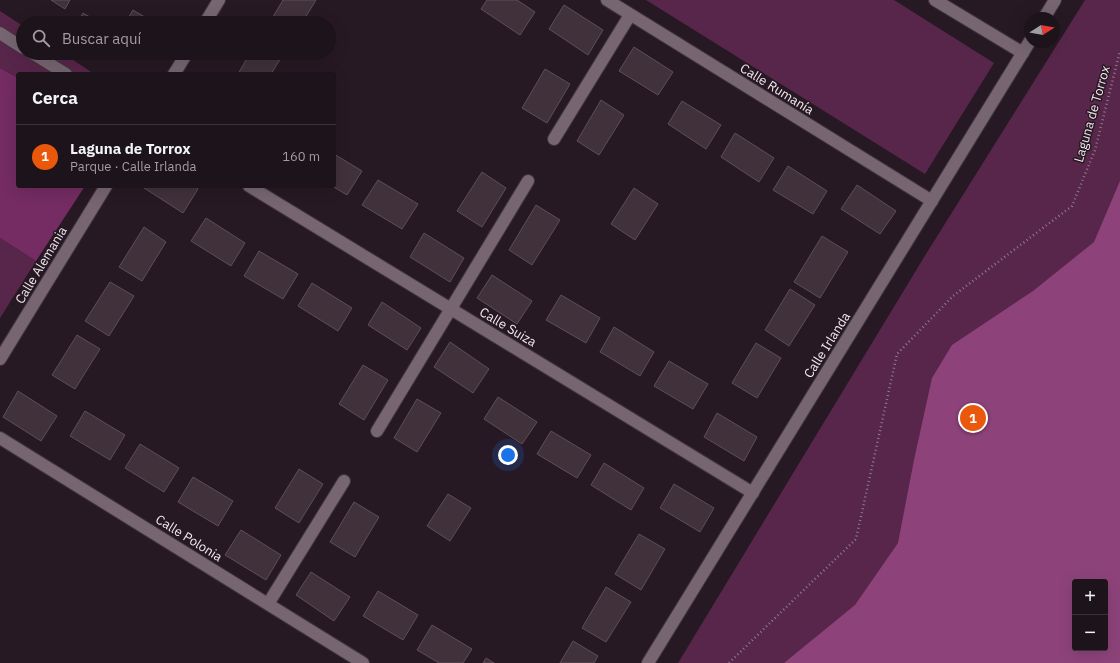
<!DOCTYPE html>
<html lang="es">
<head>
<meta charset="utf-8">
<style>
  :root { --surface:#1d131a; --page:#2a2027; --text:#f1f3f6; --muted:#a09ea2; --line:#3b3239; --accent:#ea580c }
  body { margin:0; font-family:"IBM Plex Sans",sans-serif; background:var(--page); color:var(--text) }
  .controls { position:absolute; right:12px; bottom:12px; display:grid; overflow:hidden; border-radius:4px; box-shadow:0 4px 16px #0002 }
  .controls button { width:36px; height:36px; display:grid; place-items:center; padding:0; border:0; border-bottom:1px solid var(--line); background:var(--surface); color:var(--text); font:20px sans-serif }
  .compass { position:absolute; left:1024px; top:12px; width:36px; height:36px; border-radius:50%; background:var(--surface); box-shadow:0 4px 16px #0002; rotate:79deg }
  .you { position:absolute; left:508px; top:455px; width:14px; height:14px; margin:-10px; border:3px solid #fff; border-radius:50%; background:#1a73e8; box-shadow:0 0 0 6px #1a73e833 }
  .badge { display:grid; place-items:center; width:26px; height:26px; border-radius:50%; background:var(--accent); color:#fff; font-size:13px; font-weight:700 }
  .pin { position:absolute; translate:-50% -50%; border:2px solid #fff; box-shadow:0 1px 4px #0006 }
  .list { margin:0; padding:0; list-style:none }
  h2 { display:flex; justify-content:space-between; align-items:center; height:52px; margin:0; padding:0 16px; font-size:17px }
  h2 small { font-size:13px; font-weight:400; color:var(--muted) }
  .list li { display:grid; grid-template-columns:26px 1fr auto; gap:12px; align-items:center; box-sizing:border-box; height:64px; padding:0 16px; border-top:1px solid var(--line) }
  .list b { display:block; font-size:15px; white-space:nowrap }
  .list p { margin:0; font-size:13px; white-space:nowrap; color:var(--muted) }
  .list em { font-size:13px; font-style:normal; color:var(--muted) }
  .icon { flex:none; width:22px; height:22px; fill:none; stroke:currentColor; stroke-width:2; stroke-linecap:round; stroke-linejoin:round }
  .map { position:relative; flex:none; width:1120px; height:663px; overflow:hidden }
  .search { position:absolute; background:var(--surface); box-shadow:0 4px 16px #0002; left:16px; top:16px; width:320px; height:44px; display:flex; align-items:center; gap:10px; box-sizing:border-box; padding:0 14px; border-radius:22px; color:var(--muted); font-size:15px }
  .panel { position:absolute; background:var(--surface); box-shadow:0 4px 16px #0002; left:16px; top:72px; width:320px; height:116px; border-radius:4px }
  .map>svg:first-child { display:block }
  .green { fill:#58264b; fill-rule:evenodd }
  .forest { fill:#742c62 }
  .water { fill:#8d437a; fill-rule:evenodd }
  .building { fill:#40313b; stroke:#5e4e59 }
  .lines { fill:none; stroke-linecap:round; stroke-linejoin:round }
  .minor-casing { stroke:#41363e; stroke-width:14 }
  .tertiary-casing { stroke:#41363e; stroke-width:14 }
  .path { stroke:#8b7f87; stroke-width:2.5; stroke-dasharray:1 3; stroke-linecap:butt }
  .minor { stroke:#776672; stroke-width:12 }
  .tertiary { stroke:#776672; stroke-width:12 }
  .labels { text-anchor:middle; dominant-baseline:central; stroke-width:3; stroke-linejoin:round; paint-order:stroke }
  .street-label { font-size:13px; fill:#f3e9ef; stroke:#271923 }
</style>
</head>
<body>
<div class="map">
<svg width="1120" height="663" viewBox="0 0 1120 663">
  <rect width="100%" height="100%" fill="#271923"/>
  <!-- green -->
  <path class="green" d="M646 0H894L994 63 925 174Z
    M1085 0H1120V663H678L926 254ZM1075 582H1105V648H1075Z
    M0 11 23 26V53H63L94 74H18V78L0 68Z
    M0 238 36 261 0 318Z"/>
  <!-- forest -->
  <path class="forest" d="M0 68 18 78V186H85L36 261 0 238Z"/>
  <!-- water -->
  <path class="water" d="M1120 181V663H784L855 605 898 543 914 460 932 378 952 345 1033 291 1094 242ZM1075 582H1105V648H1075Z"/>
  <!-- building -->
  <path class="building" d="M51 0H70L65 9Z
    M283 0H316L302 23H271L270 22Z
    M487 0H517L535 12 520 35 481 9Z
    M564 5 603 30 588 55 549 29Z
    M133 10 155 23H125Z
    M83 13 100 23H77Z
    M634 47 673 72 658 95 619 71Z
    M88 53H99L96 58Z
    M139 53H149L147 57Z
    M250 53H284L271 74H238Z
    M545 69 570 84 547 123 522 108Z
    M601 100 624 115 599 155 577 141Z
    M682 101 721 125 706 149 668 124Z
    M735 133 774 158 759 182 721 157Z
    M334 154 362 171 347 195 332 186H334Z
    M788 166 827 191 813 214 773 190Z
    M482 172 506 188 482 227 457 211Z
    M378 180 418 204 402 229 362 205Z
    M857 185 896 211 880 234 841 209Z
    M145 186H193L198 189 183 213 144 188Z
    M634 188 658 204 635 240 611 224Z
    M536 205 560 220 532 265 509 250Z
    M206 218 245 243 231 266 191 241Z
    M144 227 166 242 142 281 119 267Z
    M424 233 464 258 450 282 410 257Z
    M822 236 848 252 820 298 794 282Z
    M259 251 298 274 283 299 244 276Z
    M492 275 532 301 517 324 477 298Z
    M110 282 134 296 109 336 85 321Z
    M312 283 352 308 338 331 298 306Z
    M790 289 815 305 789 346 765 330Z
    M561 295 600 318 586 343 546 320Z
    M382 302 421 328 407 350 368 325Z
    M614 327 654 352 640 376 600 352Z
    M77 335 100 349 75 389 52 375Z
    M450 342 489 369 473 393 434 367Z
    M756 343 781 358 757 398 732 383Z
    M669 361 708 384 693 409 654 386Z
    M363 365 388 380 364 420 339 404Z
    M18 391 57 416 41 441 3 417Z
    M498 397 537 422 522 444 484 419Z
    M417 399 441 413 417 452 394 438Z
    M85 411 125 435 110 460 70 436Z
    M717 413 757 437 744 461 704 437Z
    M551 431 591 455 577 478 537 454Z
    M140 444 179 468 164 492 125 468Z
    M604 463 644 488 631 510 591 485Z
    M299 469 323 484 299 523 275 508Z
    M193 477 233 501 218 526 178 502Z
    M674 484 714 508 700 532 660 508Z
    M448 494 471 508 450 541 427 526Z
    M354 502 379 517 355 557 330 542Z
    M241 530 281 555 266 580 225 555Z
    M639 534 665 549 641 590 615 574Z
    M311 572 350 597 334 621 296 595Z
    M606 587 631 602 606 642 582 628Z
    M378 591 418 615 403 640 363 616Z
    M432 625 472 649 463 663H439L417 650Z
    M573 641 598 656 594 663H560Z
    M486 658 494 663H483Z"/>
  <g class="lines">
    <!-- minor casing -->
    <g class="minor-casing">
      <path id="minor" d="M607 0 932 201
        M935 0 1023 53
        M0 33 23 48
        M32 53 66 74
        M554 139 630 15
        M249 186 753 493
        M377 431 528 181
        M0 438 363 663
        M268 604 344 481"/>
    </g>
    <!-- tertiary casing -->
    <g class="tertiary-casing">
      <path id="tertiary" d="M1044 18 1055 0
        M205 23 219 0
        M174 74 187 53
        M0 359 106 186
        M648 663 1030 41"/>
    </g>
    <!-- path -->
    <path class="path" d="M729 663 856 539 897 354 953 296 1072 206 1095 150 1120 51"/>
    <!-- minor -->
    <use href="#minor" class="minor"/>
    <!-- tertiary -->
    <use href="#tertiary" class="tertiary"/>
  </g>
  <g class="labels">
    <!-- street labels -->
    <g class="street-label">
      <text transform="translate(777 89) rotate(32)">Calle Rumanía</text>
      <text transform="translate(1092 114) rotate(-74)">Laguna de Torrox</text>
      <text transform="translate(41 265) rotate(-59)">Calle Alemania</text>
      <text transform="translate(508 327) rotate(31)">Calle Suiza</text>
      <text transform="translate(827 345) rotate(-58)">Calle Irlanda</text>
      <text transform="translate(189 538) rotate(32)">Calle Polonia</text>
    </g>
  </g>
</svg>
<div class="controls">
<button>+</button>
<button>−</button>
</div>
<svg class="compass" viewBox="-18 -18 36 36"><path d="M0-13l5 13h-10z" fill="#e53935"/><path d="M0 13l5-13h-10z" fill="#a09ea2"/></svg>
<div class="you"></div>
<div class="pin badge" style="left:973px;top:418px">1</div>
<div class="search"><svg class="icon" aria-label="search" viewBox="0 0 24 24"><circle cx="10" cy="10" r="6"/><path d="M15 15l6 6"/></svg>Buscar aquí</div>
<section class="panel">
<h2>Cerca<small></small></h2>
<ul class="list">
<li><span class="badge">1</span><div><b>Laguna de Torrox</b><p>Parque · Calle Irlanda</p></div><em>160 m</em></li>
</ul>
</section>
</div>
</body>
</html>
